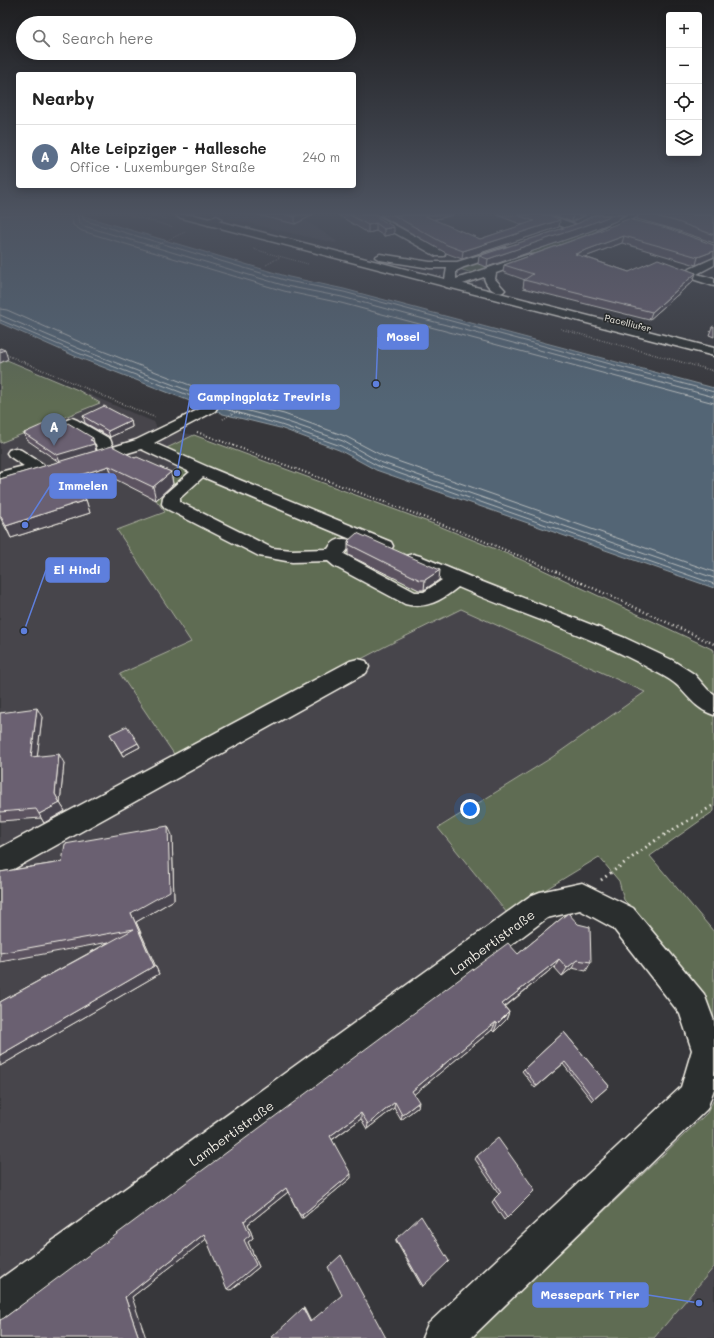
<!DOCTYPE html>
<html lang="en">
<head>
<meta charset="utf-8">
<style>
  :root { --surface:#fff; --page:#f6f6f6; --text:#222; --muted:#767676; --line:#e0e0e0; --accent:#85585c }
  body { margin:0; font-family:Mali,sans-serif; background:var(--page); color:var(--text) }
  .controls { position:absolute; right:12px; top:12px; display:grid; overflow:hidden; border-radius:4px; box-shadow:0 2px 10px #0003 }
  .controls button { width:36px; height:36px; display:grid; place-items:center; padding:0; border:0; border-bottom:1px solid var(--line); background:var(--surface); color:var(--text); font:20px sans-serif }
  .you { position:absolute; left:470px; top:809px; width:14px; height:14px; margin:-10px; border:3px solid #fff; border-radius:50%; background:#1a73e8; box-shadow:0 0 0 6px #1a73e833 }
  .badge { display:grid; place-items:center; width:26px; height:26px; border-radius:50%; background:var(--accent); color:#fff; font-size:13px; font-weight:700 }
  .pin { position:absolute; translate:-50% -33px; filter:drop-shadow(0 1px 2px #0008) }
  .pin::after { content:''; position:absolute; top:21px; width:14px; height:12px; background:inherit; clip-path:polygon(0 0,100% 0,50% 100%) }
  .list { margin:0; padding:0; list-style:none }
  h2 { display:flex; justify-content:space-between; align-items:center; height:52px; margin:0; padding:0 16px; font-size:17px }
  h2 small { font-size:13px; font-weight:400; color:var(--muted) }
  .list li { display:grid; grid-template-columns:26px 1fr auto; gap:12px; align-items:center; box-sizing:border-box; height:64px; padding:0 16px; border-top:1px solid var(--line) }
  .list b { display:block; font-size:15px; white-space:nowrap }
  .list p { margin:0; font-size:13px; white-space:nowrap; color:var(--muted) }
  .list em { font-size:13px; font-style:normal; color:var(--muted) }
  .icon { flex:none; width:22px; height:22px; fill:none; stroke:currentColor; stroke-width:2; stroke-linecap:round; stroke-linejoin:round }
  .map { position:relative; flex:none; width:714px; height:1338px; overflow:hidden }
  .search { position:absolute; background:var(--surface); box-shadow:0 2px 10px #0003; left:16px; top:16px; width:340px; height:44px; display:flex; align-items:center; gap:10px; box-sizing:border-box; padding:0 14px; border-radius:22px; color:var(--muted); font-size:15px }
  .panel { position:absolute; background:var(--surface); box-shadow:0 2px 10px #0003; left:16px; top:72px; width:340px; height:116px; border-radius:4px }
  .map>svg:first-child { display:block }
  .built { fill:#46444b }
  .green { fill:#5f6c53; stroke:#aaae9e }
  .water { fill:#536575; stroke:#939da3 }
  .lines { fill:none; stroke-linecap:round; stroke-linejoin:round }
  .shore { stroke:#b4b9ba; stroke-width:1 }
  .minor-casing { stroke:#f4f1e8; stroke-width:3 }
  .major-casing { stroke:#f4f1e8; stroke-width:3 }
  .path-far4 { stroke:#f4f1e8; stroke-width:1; stroke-dasharray:0.5 1.5; stroke-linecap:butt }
  .path-far3 { stroke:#f4f1e8; stroke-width:1.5; stroke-dasharray:0.5 2; stroke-linecap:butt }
  .path-far2 { stroke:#f4f1e8; stroke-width:2; stroke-dasharray:1 2.5; stroke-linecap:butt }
  .path-far1 { stroke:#f4f1e8; stroke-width:2.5; stroke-dasharray:1 3; stroke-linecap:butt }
  .path { stroke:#f4f1e8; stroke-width:3; stroke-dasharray:1.5 4; stroke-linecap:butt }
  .minor { fill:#2a2d2e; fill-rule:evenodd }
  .major { fill:#2a2d2e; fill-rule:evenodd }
  .wall { fill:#5b5361; stroke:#f4f1e8 }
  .shaded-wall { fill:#4a444f; stroke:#f4f1e8 }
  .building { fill:#6a6171; stroke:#f4f1e8 }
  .labels { text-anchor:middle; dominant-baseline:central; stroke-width:3.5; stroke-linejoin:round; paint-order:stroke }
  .far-street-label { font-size:9px; fill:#f4f1e8; stroke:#2a2d2e }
  .near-street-label { font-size:13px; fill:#f4f1e8; stroke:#2a2d2e }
  .leader { fill:none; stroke:#5e7fdd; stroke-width:1.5 }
  .callout-dot { fill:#5e7fdd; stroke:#2a2d2e; stroke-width:1.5 }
  .callout { fill:#5e7fdd; stroke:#5e7fdd; stroke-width:1.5 }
  .callout-label { font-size:12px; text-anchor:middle; font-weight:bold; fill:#fff }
</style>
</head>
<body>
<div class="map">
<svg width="714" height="1338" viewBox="0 0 714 1338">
  <rect width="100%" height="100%" fill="#37373b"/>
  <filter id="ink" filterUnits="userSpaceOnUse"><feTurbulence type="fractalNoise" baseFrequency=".025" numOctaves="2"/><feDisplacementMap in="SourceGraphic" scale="8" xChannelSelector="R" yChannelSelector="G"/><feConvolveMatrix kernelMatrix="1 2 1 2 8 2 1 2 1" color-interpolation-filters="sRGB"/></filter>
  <g filter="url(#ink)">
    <!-- built -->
    <path class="built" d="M233 215H292L305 220 338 242 334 243 227 218Z
      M0 357 154 422 157 428 194 435 152 455 180 467 161 478 176 486 165 511 117 530 191 642 384 647 461 608 646 692 551 758 438 827 507 913 0 1285Z
      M714 1267V1338H654Z"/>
    <!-- green -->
    <path class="green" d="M606 215 623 219 592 233 515 261H503Z
      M488 258 492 263 502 265 476 274 459 269Z
      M7 360 78 390 100 403 0 443V363Z
      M194 435 439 526 522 560 714 650V811L650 856 714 932V1018L702 997 669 951 642 918 624 900 619 881 599 857 507 913 438 828 551 758 645 692 461 609 384 647 176 757 120 674 191 642 117 530 165 512 156 500 175 486 160 478 167 475 180 467 152 455Z
      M714 1099V1267L654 1338H471L707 1113Z"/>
    <!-- water -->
    <path class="water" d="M0 215H80L289 277 344 289 714 388V588L376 470 339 450 280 428 223 414 77 357 0 323Z"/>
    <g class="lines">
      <!-- shore -->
      <path class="shore" d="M71 215 73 225 82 231 284 291 341 303 714 403
        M77 215 79 222 84 226 286 286 342 297 714 397
        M82 215 83 219 86 221 288 281 344 292 714 392
        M0 309 7 310 82 343 228 400 284 414 345 436 383 456 714 572
        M0 315 80 349 226 405 282 420 343 441 380 462 714 578
        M0 320 78 353 209 403
        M218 407 281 425 341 446 378 466 714 584"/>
      <!-- minor casing -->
      <g class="minor-casing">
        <path id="minor" d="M363 215H376L444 252 445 254 444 256H436Z
          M533 215H549L577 225 578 227 577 229H569Z
          M627 215H640L607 233H599L598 231Z
          M217 216 222 219 220 221 208 225 203 222 205 220Z
          M506 247 510 248 511 250 510 252 464 267 456 271V279L527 255H535L536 257 535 259 496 273 495 279 505 290 503 292C495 295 485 285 484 277L450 288 446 287 444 285 447 268H430L380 260 375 257 380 254 430 262H457Z
          M714 258V265L697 274 714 279V286L683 276 681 274 683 272Z
          M210 404 215 405 217 408 215 411 154 443 208 467 391 542 393 546 391 550 384 552 377 550 203 477 180 498V502L272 548 292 550 328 549C333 540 340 537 350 540L352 544 344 554 415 592H424L442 580 406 564 403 560 406 556 413 554 420 556 475 579 625 638 672 660 694 674 708 690 714 694V715C698 710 690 699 679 687 673 681 664 676 656 672 594 636 524 616 458 587 442 600 426 610 405 604L334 566 328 561 292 562 259 556 165 508 162 504 163 497 166 493 190 472 141 449 97 462 91 464 85 462 83 459 85 456 98 452 96 444 67 426 64 423 67 420 72 418 77 420 110 439 113 447 136 440Z
          M15 448 21 450 43 464 45 467 43 470 0 482V472L24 466 9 456 7 453 9 450Z
          M358 659 366 661 369 667 366 673 10 871 0 875V848L350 661Z
          M582 883 633 908 704 994 714 1021V1089L707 1109 471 1338H422L428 1324 681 1087 692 1050 680 1014 613 928 580 910 547 918 14 1317 0 1323V1279L530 896 540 892Z"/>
      </g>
      <!-- major casing -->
      <g class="major-casing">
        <path id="major" d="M176 215H194L714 348V356L178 217Z"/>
      </g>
      <!-- path-far4 -->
      <path class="path-far4" d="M129 215 173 227
        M152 215 167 219
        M151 245 159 247
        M155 246 187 231
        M253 249 308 264
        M266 265 280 257"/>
      <!-- path-far3 -->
      <path class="path-far3" d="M561 329 714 371
        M0 352 156 418
        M225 408 249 417
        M223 419 236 412"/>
      <!-- path-far2 -->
      <path class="path-far2" d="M197 432C327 481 458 527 584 584"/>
      <!-- path-far1 -->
      <path class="path-far1" d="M582 583 714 644"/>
      <!-- path -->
      <path class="path" d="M601 880 656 840 714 805"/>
      <!-- minor -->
      <use href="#minor" class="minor"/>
      <!-- major -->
      <use href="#major" class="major"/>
    </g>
    <!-- wall -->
    <path class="wall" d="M257 215H313L295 224Z
      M338 215H374L394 234 384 236 376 231 368 233Z
      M380 215H453L433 220 480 239 523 225 497 215H549L559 227 462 259 446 253Z
      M554 215H586L572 222Z
      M594 215H624L616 221 588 232 487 267 478 264 479 256 579 223Z
      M638 215H714V243L673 229 637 219Z
      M599 231 714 245V257L696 265 622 243 585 257 629 272 696 273 693 281 649 320 523 288 524 280H525L503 272 504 265Z
      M714 326V337L709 335 712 327Z
      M83 416 131 420 132 427 110 437 85 423Z
      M24 433 96 451 135 458 171 472 173 484 156 500 113 478 79 489 86 500 90 513 11 538 0 517V479L59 462 27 440Z
      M348 541 439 580 424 590H419L348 555Z
      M0 713 42 717 37 756 64 763 60 803 65 811 44 823 41 818 0 821Z
      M110 734 138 743 140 747 123 756Z
      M172 835 174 900 136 922 159 974 0 1066V1002L109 942 0 962V872L62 862Z
      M568 913 591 962 586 971 572 968 562 976 554 967 505 1007 509 1012 506 1020 494 1032 492 1030 470 1048 414 1094 418 1107 401 1120 394 1108 367 1129 361 1119 332 1140 351 1178 303 1218H301L288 1192 248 1224 253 1238 248 1242 259 1267 231 1290 206 1239 132 1297 4 1318 518 954Z
      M564 1032 609 1086 592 1101 563 1064 535 1088 522 1071 524 1069Z
      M477 1156 535 1190 504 1220 492 1202 499 1194 475 1159Z
      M396 1239 423 1286 422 1287 396 1241Z"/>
    <!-- shaded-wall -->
    <path class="shaded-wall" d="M298 215H313L295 224V217Z
      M422 215H453L422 222Z
      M573 215H586L572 222Z
      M613 215H624L616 221 588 232 487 267 488 259Z
      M560 220 559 227 462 259 463 251Z
      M376 223V231L368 233V225Z
      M394 227V234L384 236V229Z
      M624 236 622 243 574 261 575 254Z
      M714 251V257L696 265 698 257Z
      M696 273 693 281 649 320 652 312Z
      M5 350 8 359 0 363V352Z
      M131 420 132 427 110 437 108 431Z
      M93 438 96 451 60 462 57 455Z
      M109 466 113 478 75 491 71 478Z
      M171 472 173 484 156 500 153 487Z
      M86 500 90 513 11 538 6 526Z
      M440 570 439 580 424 590 425 580Z
      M37 708 42 717 36 766 31 757Z
      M138 743 140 747 123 756 121 752Z
      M59 754 64 763 60 803 55 794Z
      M60 803 65 811 44 823 39 814Z
      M168 826 172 835 174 900 136 922 159 974 0 1066V1055L154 966 131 913Z
      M559 959 554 967 499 1011 502 1004Z
      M577 960 572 968 562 976 567 968Z
      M509 1012 506 1020 494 1032 497 1024Z
      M496 1022 492 1030 470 1048 411 1097 412 1091 472 1041Z
      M395 1102 394 1108 367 1129 368 1124Z
      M419 1102 418 1107 401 1120 402 1115Z
      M361 1113V1119L330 1141V1136Z
      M351 1174V1178L303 1218 302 1215Z
      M286 1188 288 1192 248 1224 253 1238 248 1242 259 1267 231 1290 227 1289 244 1240V1221Z
      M204 1234 209 1237 132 1297 146 1338H139L125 1297Z
      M303 1308H304L311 1322H310Z"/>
    <!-- building -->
    <path class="building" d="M288 215H298L295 217Z
      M350 215H374L394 227 384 229 376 223 368 225Z
      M393 215H423L480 239 534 221 517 215H549L560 220 463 251 447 245Z
      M594 215H613L590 224 488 259 479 256 579 223Z
      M651 215H714V235L675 221Z
      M628 219 667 228 714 245V251L698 257 624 236 575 254 629 272 658 259 696 273 652 312 524 280 533 274 504 265 599 231Z
      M0 348 5 350 0 352Z
      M104 406 131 420 108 431 83 416Z
      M51 421 60 427 68 423 93 438 90 440 93 441 94 444 57 455 24 433Z
      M112 446 135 458 137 457 171 472 153 487 109 466 71 478 86 500 6 526 0 515V479Z
      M357 533 440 570 425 580H420L348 544 350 542 348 541Z
      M37 708 31 757 59 754 55 794 60 803 39 814 36 809 0 812V713Z
      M127 726 138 743 121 752 110 734Z
      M168 826 170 891 131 913 154 966 0 1055V1002L134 929 0 953V872L62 862 65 844Z
      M568 913 578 924 590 927 591 962 577 960 567 968 559 959 502 1004 509 1012 497 1024 496 1022 472 1041 412 1091 419 1102 402 1115 395 1102 368 1124 361 1113 330 1136 351 1174 302 1215H300L286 1188 244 1221 250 1235 244 1240 256 1265 227 1289 204 1234 125 1297 139 1338H0V1320L4 1318 508 943 518 954Z
      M564 1032 609 1086 594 1099 565 1062 537 1086 524 1069Z
      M498 1138 535 1190 507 1218 494 1199 501 1192 477 1156Z
      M421 1216 449 1261 423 1286 396 1239Z
      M341 1255 386 1338H271L303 1308 310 1322 342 1295 328 1267Z"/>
  </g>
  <!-- sky -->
  <linearGradient id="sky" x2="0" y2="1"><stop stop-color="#1e1e20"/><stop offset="0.53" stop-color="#4d5360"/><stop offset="1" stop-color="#4d5360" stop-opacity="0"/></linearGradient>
  <rect width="714" height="403" fill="url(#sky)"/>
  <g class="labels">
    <!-- far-street labels -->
    <g class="far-street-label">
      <text transform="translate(628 323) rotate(14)">Pacelliufer</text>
    </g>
    <!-- near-street labels -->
    <g class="near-street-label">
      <text transform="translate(492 942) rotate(-36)">Lambertistraße</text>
      <text transform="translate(231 1133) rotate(-36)">Lambertistraße</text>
    </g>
  </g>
  <!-- callouts -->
  <path class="leader" d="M376 384L378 337M177 473L190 397M25 525L50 486M24 631L46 570M699 1303L648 1295"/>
  <g class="callout-dot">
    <circle cx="376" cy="384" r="4"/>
    <circle cx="177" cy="473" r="4"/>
    <circle cx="25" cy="525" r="4"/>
    <circle cx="24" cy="631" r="4"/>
    <circle cx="699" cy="1303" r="4"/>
  </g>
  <g class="callout">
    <rect x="378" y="325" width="50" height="24" rx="4"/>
    <rect x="190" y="385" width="149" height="24" rx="4"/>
    <rect x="50" y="474" width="66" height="24" rx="4"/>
    <rect x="46" y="558" width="63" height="24" rx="4"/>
    <rect x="533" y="1283" width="115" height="24" rx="4"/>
  </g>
  <g class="callout-label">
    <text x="403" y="341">Mosel</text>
    <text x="264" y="401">Campingplatz Treviris</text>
    <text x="83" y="490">Immelen</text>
    <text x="77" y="574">El Hindi</text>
    <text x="590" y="1299">Messepark Trier</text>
  </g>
</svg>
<div class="controls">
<button>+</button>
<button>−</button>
<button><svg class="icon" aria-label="locate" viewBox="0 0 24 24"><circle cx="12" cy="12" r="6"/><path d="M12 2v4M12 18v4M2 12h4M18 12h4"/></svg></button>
<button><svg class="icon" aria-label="layers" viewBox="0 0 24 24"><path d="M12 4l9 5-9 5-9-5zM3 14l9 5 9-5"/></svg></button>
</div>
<div class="you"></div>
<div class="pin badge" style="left:54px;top:446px;background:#5c6f8a">A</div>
<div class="search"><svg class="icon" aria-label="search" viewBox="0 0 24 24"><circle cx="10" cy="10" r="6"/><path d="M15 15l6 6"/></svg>Search here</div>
<section class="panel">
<h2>Nearby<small></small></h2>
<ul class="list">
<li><span class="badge" style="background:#5c6f8a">A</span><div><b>Alte Leipziger - Hallesche</b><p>Office · Luxemburger Straße</p></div><em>240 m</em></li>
</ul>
</section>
</div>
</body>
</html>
